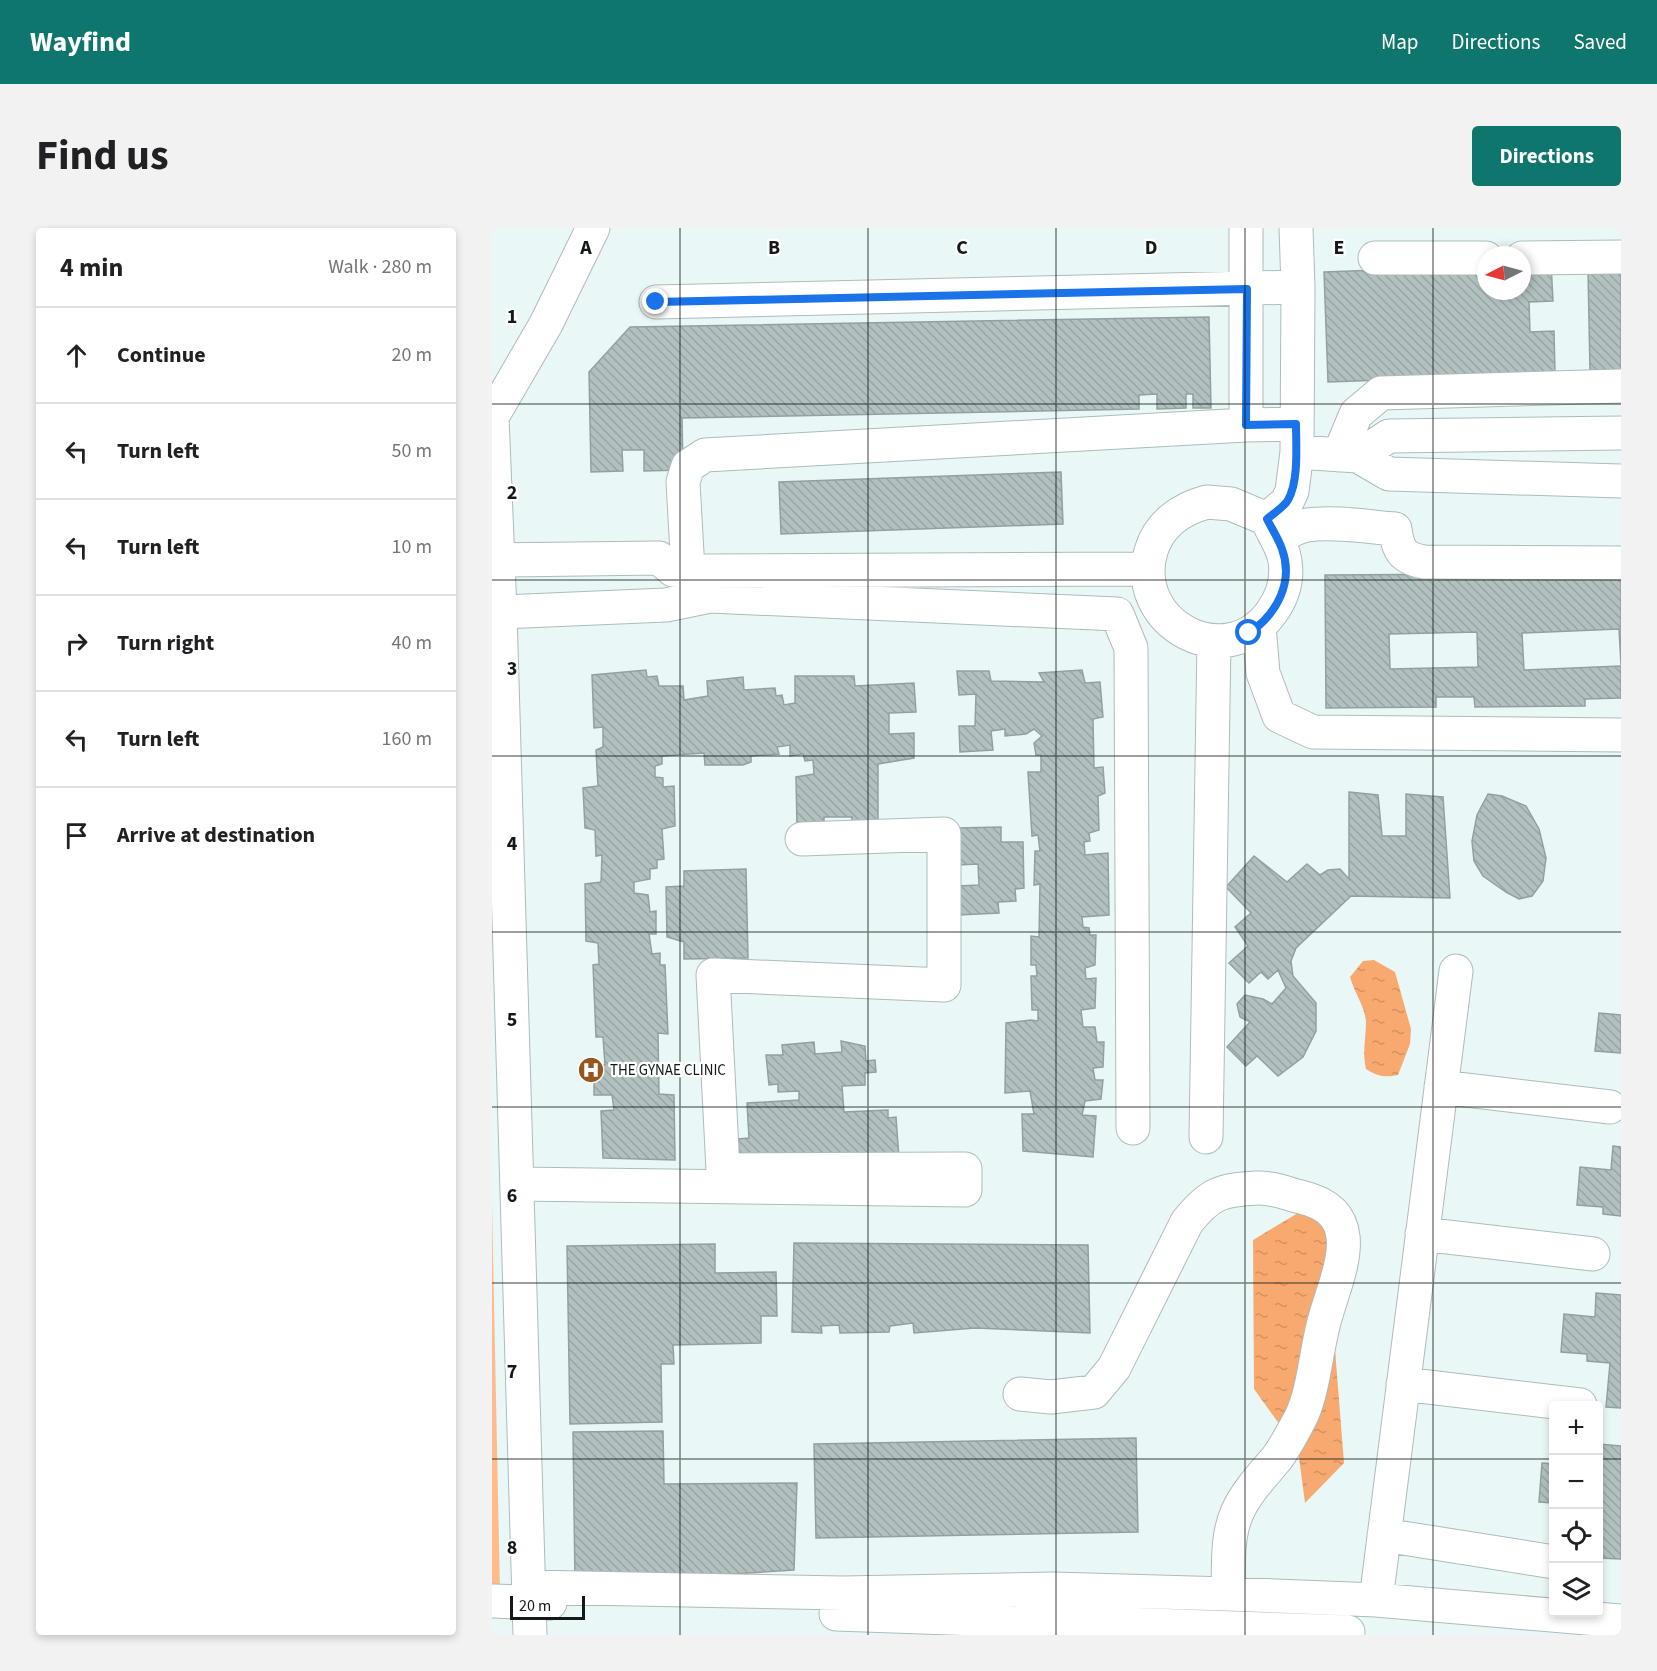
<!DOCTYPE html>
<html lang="en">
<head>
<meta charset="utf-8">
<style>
  :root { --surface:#fff; --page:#f2f2f2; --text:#202124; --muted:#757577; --line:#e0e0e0; --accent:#0f766e }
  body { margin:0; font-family:"Source Sans 3",sans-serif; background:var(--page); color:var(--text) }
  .controls { position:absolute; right:18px; bottom:18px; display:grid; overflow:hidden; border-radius:6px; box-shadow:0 3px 9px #0003 }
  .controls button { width:54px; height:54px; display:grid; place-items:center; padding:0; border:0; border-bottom:2px solid var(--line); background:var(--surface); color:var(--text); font:30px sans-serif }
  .compass { position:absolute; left:985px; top:18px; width:54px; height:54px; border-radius:50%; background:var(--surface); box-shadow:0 3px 9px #0003; rotate:264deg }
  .scale { position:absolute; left:18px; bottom:15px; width:75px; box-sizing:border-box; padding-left:6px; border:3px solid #131818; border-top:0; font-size:16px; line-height:21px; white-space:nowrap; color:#131818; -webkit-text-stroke:4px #fff; paint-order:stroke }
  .stop { position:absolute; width:18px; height:18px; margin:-14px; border:4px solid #1a73e8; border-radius:50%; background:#fff }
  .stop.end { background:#1a73e8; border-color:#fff; box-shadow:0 2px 6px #0008 }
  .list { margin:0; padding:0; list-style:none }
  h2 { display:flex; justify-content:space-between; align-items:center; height:78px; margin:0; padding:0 24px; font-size:26px }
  h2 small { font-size:20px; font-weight:400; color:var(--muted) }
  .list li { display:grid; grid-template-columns:39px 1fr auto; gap:18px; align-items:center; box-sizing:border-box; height:96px; padding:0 24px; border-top:2px solid var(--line) }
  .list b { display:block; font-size:22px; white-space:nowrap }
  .list em { font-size:20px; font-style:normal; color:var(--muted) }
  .icon { flex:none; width:33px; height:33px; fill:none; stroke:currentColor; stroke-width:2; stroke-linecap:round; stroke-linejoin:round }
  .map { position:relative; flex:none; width:1129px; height:1407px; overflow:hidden; border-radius:6px }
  header { display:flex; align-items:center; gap:36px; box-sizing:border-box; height:84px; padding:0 30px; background:var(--accent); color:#fff }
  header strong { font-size:28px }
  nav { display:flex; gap:33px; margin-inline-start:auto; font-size:21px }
  .intro { display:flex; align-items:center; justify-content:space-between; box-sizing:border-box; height:144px; padding:0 36px }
  h1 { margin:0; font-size:42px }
  .button { padding:15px 27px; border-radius:6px; background:var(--accent); color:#fff; font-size:21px; font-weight:700 }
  main { display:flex; gap:36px; padding:0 36px }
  aside { flex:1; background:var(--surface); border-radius:6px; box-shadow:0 3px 9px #0003 }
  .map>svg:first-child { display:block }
  .green { fill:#febc8d }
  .water { fill:url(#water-ripples) }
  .building { fill:url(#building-back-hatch); stroke:#92a1a0; stroke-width:1.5; fill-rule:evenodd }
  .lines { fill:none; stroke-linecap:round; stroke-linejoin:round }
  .minor-casing { stroke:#adbcbb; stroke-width:35 }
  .minor { stroke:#fff; stroke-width:33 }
  .route { stroke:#1a73e8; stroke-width:8 }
  .grid { fill:none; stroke:#131818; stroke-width:1.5; stroke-opacity:0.55 }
  .labels { text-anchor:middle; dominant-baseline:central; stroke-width:4.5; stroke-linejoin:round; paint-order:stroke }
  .poi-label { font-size:15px; fill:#131818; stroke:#fff; text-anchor:start }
  .grid-label { font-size:20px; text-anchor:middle; font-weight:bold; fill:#131818; stroke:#fff; stroke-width:4.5; stroke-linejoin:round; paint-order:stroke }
</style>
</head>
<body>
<header>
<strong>Wayfind</strong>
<nav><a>Map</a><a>Directions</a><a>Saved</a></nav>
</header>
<div class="intro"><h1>Find us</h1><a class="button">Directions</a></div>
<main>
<aside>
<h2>4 min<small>Walk · 280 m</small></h2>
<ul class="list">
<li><svg class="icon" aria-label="ahead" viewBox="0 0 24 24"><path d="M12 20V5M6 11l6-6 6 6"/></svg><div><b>Continue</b></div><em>20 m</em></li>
<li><svg class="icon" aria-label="left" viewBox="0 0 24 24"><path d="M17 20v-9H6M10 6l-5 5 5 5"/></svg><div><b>Turn left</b></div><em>50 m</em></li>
<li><svg class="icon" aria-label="left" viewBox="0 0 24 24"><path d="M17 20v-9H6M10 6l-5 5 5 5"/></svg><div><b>Turn left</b></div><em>10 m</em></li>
<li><svg class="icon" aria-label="right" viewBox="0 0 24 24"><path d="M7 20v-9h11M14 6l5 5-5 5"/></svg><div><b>Turn right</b></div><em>40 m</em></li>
<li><svg class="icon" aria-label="left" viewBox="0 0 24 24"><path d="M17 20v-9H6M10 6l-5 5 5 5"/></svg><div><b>Turn left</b></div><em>160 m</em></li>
<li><svg class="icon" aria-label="arrive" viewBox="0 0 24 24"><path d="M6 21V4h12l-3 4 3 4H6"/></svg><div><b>Arrive at destination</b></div></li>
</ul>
</aside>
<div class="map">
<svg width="1129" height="1407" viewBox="0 0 1129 1407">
  <defs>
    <pattern id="water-ripples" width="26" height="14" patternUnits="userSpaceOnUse" patternTransform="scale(1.5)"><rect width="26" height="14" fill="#f8a96f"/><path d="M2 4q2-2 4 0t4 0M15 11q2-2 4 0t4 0" fill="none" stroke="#d4915f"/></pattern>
    <pattern id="building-back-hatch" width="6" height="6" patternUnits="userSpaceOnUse" patternTransform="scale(1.5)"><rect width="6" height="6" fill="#b2c1c0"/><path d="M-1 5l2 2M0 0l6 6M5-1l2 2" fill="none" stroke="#98a5a4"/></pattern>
  </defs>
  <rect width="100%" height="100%" fill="#e9f8f7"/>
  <!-- green -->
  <path class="green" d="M0 976 8 1363 0 1361Z"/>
  <!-- water -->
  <path class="water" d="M882 732 903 744 919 801 918 816 906 847C893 850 885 848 874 841 870 824 874 811 874 794 873 779 862 764 858 749L871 733Z
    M831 970 852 1235 813 1275 806 1222 762 1161 761 1012Z"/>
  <!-- building -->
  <path class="building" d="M1059 35 1061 73 1037 74 1038 104 1062 103 1063 146 836 154 832 44 994 38V63H1030V36Z
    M1129 42V142H1098L1096 43Z
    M717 89 719 180H701V166H694V180L665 181V166L647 167V181L190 190 191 242 152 243V222H130L131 243 99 244 97 144 138 99Z
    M569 244 571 296 289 306 287 254Z
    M1129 345V437L1127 401 1030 405 1032 442 1129 438V470L1093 471V478L983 479 982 469H944V479L834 480 833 347ZM985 404 986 439 898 441 897 406Z
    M154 442 155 449 165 448 167 458H191L192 472 216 468 215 453 251 449 252 462 283 460 284 468 290 467 292 477 303 475V448H362L363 458 422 455 424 484 397 485V506L422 505V530L386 536V596L359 598 360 589H332V598L305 599 304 549 322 546 321 532 313 533 311 526 298 528V517L285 519 287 526 259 528V534L251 537H213L212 525 170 528V536L163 538V549L171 550V559L182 558 183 598 170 601 172 631 165 632V640L158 641V651L142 654V665L156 667 158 684 164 683V706H157L160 726 168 725V737H173L176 806 166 805 167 866 182 867 183 932 111 930 109 883 122 882 120 867H102V838L113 837 111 809H104L101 737 107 736 106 715 94 713 93 656 109 654 110 627 104 628 103 602 93 600 91 560 106 558 104 522 111 519V499L102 500 100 447Z
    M590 442 593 455 608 454 611 489 601 491 602 540 611 539 613 565 606 568 607 602 597 605 598 613 592 614 593 627 616 625 617 687 590 689 591 699 597 700 598 707H604L603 737 593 740 594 751 604 750 603 780 589 782 591 799H603L605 814H612L611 839 601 840 603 852H611L609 871 593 873 590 887 604 888 601 929 531 923 530 886H542L538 863 513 865 514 795 539 792 546 793V782H540L539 748H545L544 737H539V708L547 709 548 656 542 657 543 623H548L546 607 540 608 536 544H549V527H544L542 515 550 508 542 501 534 506 513 508V501L499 503 501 522 468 524 467 498H483L484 466 467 467 465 443H497L499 453 552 454 547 445Z
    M857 564 886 567 890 608H914V566L951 569 958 670 859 668 804 720 799 733 801 748 824 775V803L811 829 786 848 765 828 754 838 735 819 758 794 748 789 745 776 753 767 771 771 780 776 794 760 786 742 776 751 769 744 757 755 737 735 756 718 743 699 759 685 734 659 762 628 795 654 815 636 828 647 836 642 848 641 857 651Z
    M996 566 1010 568 1034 578 1047 601 1054 630 1051 653 1040 668 1027 671 1014 664 991 648 982 633 980 613 985 587Z
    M509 599V614H531L532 660 523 661 524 673 506 674 507 685 467 687 466 658 487 657 486 636 466 637 465 600Z
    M254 641 256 730 192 731V714L175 709 174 659 192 658V643Z
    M1107 785 1129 787V825L1103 823Z
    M349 813 373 818 374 833 383 832 384 844 373 845V857L350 858 352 884 396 882V890L404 889 407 930 248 938 246 911 257 910 255 875 307 872V863L286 864V856L277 857 274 827H291L290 817 322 814 323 826 350 824Z
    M1121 918 1129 919V988L1111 986V979L1085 977 1088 939 1119 942Z
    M302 1015 596 1017 598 1105 483 1100 422 1105 421 1095 398 1098 397 1104 348 1105 347 1097 329 1098 330 1105 300 1104Z
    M223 1016V1045L284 1044 285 1088H269V1115L181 1117 182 1136H169L170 1194 78 1196 75 1018Z
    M1104 1065 1129 1067V1180L1114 1179 1118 1135 1095 1133V1126L1069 1124 1072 1086 1103 1089Z
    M171 1203 172 1256 305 1255 302 1342 83 1356 81 1204Z
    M644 1210 646 1304 324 1310 322 1216Z
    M1106 1216 1129 1218V1331L1106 1330Z
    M1050 1235 1062 1236V1275L1047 1274Z"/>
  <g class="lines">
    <!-- minor casing -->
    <g class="minor-casing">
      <path id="minor" d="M754 0V197L804 196
        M883 30H994
        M1030 30 1129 29
        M164 74 806 59
        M805 224 866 228 897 246 1129 253
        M847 227 864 186 889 165 1129 158
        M866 228 897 208 1129 205
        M715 274 739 276 775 291C781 306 791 318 793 333 796 352 790 370 779 385 734 447 638 396 659 323 667 296 689 281 715 274Z
        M775 291 795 274 800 263 805 224 806 59 804 0
        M785 311C795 305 805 298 816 297 841 293 878 299 903 301 906 322 910 330 932 334L1129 335
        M6 332 167 330 181 342 213 343 656 341
        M196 343 191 254 196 238 213 227 754 197
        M8 384 174 377 218 368 625 386 639 420 641 900
        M767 398 771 445 787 488 821 504 1129 507
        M949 859 1118 879
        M714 909 722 413
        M25 956 473 962V941L231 942 221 747 452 757V606L310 611
        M930 1006 1101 1026
        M911 1156 1088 1177
        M528 1166 559 1169 602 1164 622 1140 695 994C718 965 729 962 765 960 779 959 796 966 809 969 881 986 842 1051 831 1098 824 1125 821 1166 808 1191 801 1204 794 1218 785 1230 771 1247 754 1264 745 1285 734 1310 737 1340 736 1366
        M892 1307 1062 1334
        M37 1359 351 1365 561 1361 736 1366 884 1372 1129 1393
        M884 1372 964 743
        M0 1373 58 1375
        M344 1386 856 1404
        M38 1407 8 384 0 189 54 96 101 0"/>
    </g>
    <!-- minor -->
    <use href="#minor" class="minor"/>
  </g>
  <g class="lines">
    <!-- route -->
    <path class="route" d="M164 74 755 61 754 197 804 196C804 217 807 253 796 272 792 279 782 285 775 291 780 301 786 310 790 321 802 354 785 386 757 405"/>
  </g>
  <!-- grid -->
  <path class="grid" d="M188 0V1407M376 0V1407M564 0V1407M753 0V1407M941 0V1407M0 176H1129M0 352H1129M0 528H1129M0 704H1129M0 879H1129M0 1055H1129M0 1231H1062M1106 1231H1129"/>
  <!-- icons -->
  <defs>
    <g id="hospital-disc" transform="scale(1.35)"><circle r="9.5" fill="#965620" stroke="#fff"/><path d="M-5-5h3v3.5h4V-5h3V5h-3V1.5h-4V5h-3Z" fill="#fff"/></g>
  </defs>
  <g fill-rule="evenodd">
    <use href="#hospital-disc" x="99" y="842"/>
  </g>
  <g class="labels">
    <!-- poi labels -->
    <g class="poi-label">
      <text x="118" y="842">THE GYNAE CLINIC</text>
    </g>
  </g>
  <g class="grid-label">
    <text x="94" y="26">A</text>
    <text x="282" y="26">B</text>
    <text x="470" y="26">C</text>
    <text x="659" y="26">D</text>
    <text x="847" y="26">E</text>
    <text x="20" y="95">1</text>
    <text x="20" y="271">2</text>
    <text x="20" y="447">3</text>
    <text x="20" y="622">4</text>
    <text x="20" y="798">5</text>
    <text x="20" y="974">6</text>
    <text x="20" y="1150">7</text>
    <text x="20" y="1326">8</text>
  </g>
</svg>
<div class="controls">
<button>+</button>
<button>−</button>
<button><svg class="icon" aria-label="locate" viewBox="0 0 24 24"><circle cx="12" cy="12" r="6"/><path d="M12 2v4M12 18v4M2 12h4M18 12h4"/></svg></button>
<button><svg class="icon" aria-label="layers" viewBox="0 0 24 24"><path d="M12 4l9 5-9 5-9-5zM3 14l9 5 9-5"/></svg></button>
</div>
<svg class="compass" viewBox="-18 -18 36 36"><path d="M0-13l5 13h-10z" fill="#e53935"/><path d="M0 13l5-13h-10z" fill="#757577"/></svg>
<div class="scale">20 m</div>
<div class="stop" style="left:757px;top:405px"></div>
<div class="stop end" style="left:164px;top:74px"></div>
</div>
</main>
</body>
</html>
